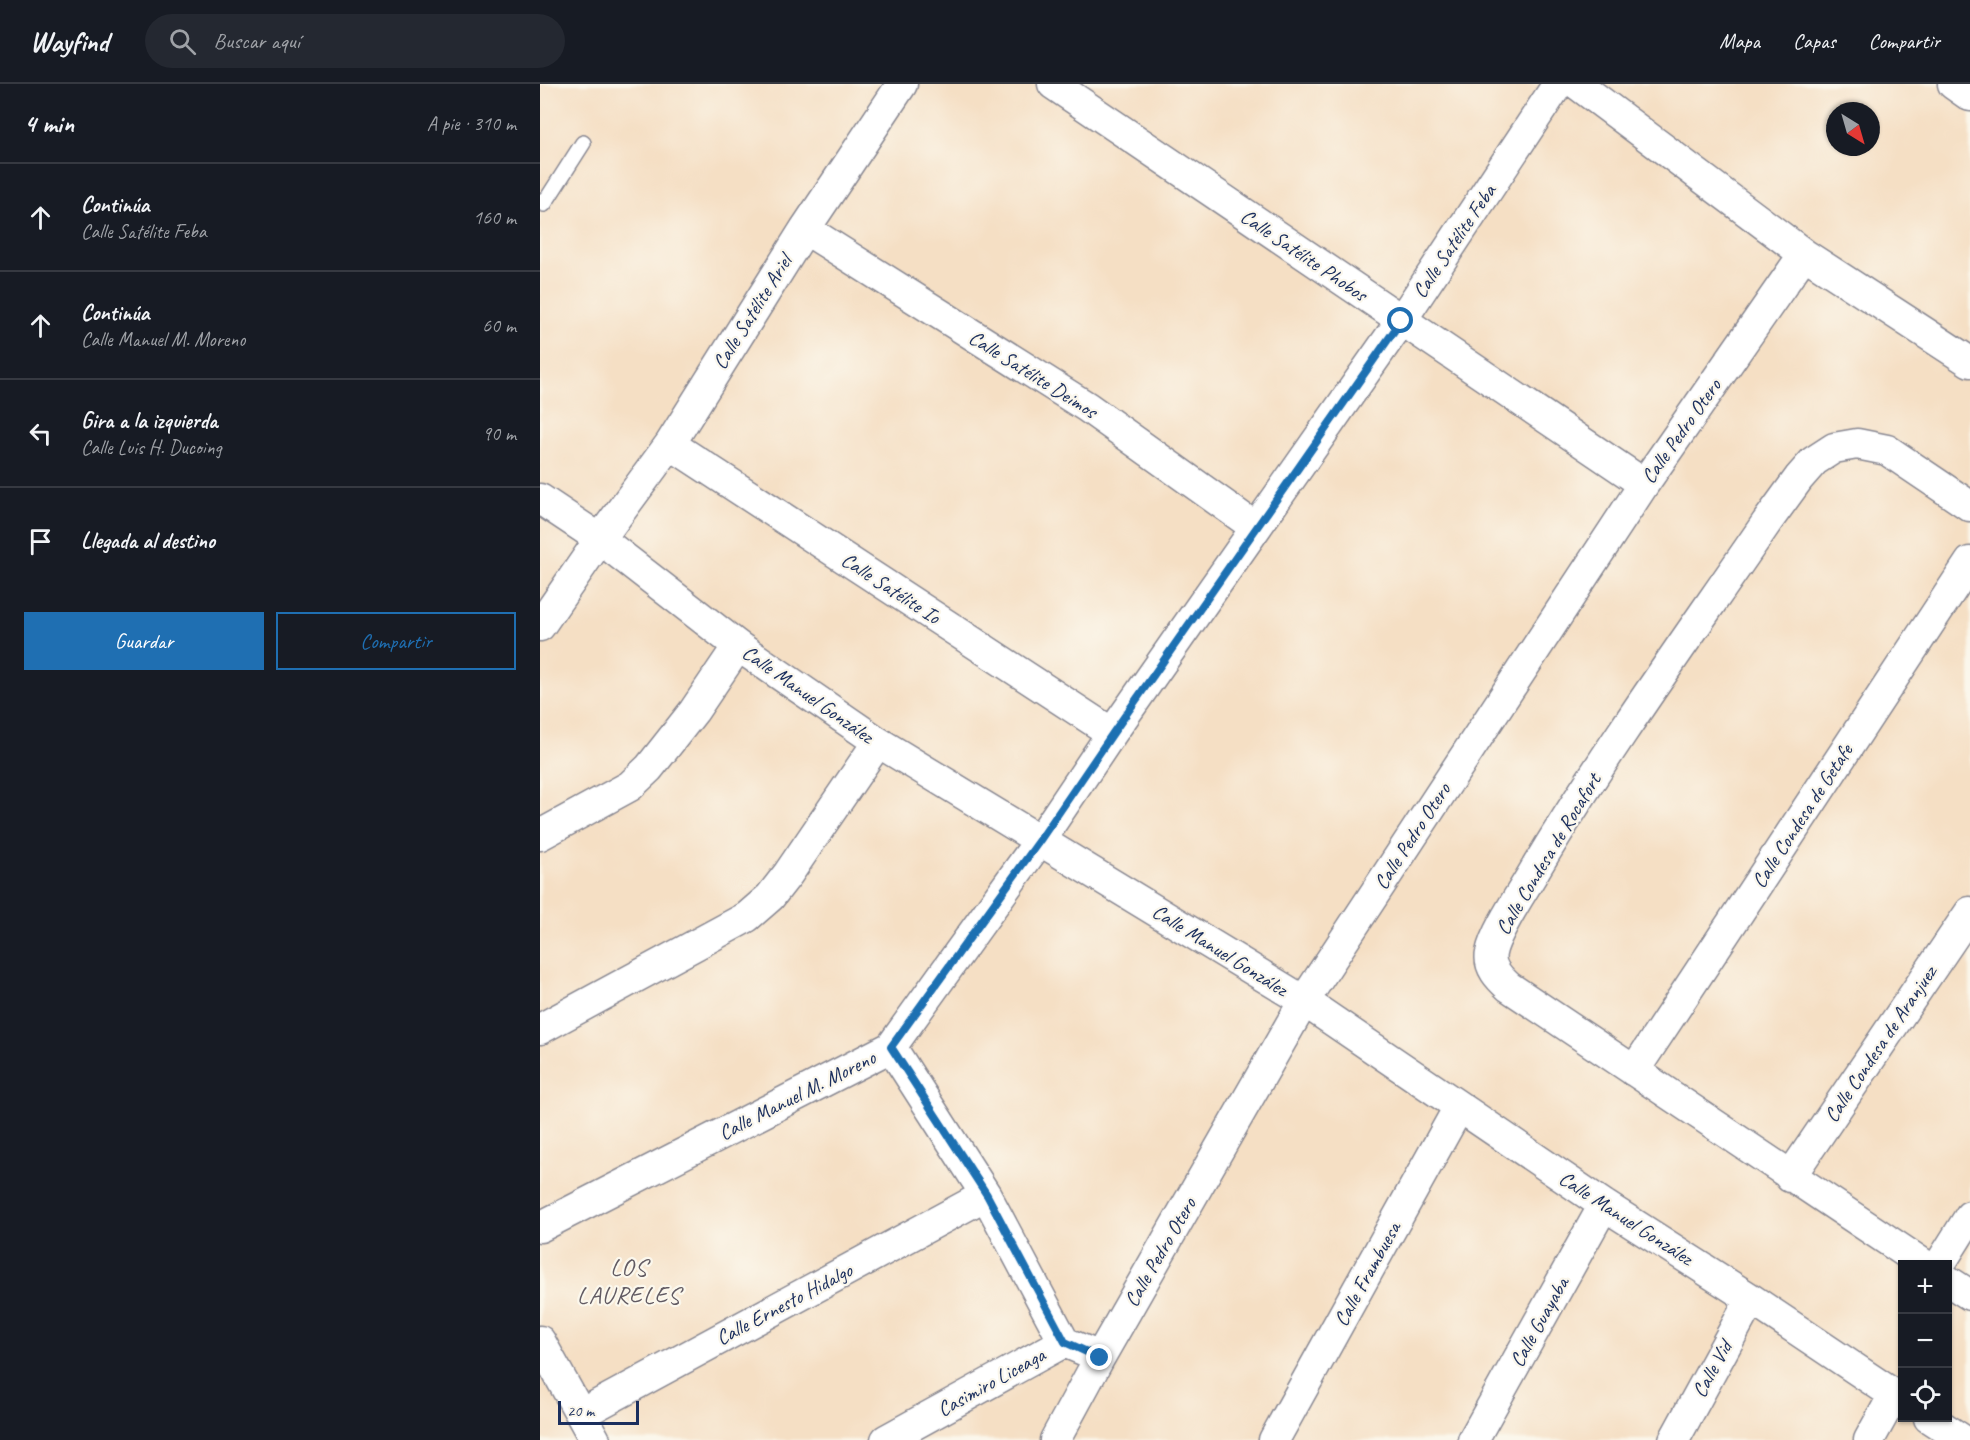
<!DOCTYPE html>
<html lang="es">
<head>
<meta charset="utf-8">
<style>
  :root { --surface:#171b24; --page:#242831; --text:#f1f3f6; --muted:#9ea1a6; --line:#363941; --accent:#1f6fb2 }
  body { margin:0; font-family:Caveat,sans-serif; background:var(--page); color:var(--text) }
  .controls { position:absolute; right:18px; bottom:18px; display:grid; overflow:hidden; border-radius:0px; box-shadow:0 2px 4px #0004 }
  .controls button { width:54px; height:54px; display:grid; place-items:center; padding:0; border:0; border-bottom:2px solid var(--line); background:var(--surface); color:var(--text); font:30px sans-serif }
  .compass { position:absolute; left:1286px; top:18px; width:54px; height:54px; border-radius:50%; background:var(--surface); box-shadow:0 2px 4px #0004; rotate:143deg }
  .scale { position:absolute; left:18px; bottom:15px; width:81px; box-sizing:border-box; padding-left:6px; border:3px solid #1b2f5e; border-top:0; font-size:16px; line-height:21px; white-space:nowrap; color:#1b2f5e; -webkit-text-stroke:4px #fbf7ec; paint-order:stroke }
  .stop { position:absolute; width:18px; height:18px; margin:-14px; border:4px solid #1f6fb2; border-radius:50%; background:#fff }
  .stop.end { background:#1f6fb2; border-color:#fff; box-shadow:0 2px 6px #0008 }
  .list { margin:0; padding:0; list-style:none }
  h2 { display:flex; justify-content:space-between; align-items:center; height:78px; margin:0; padding:0 24px; font-size:26px }
  h2 small { font-size:20px; font-weight:400; color:var(--muted) }
  .list li { display:grid; grid-template-columns:39px 1fr auto; gap:18px; align-items:center; box-sizing:border-box; height:108px; padding:0 24px; border-top:2px solid var(--line) }
  .list b { display:block; font-size:22px; white-space:nowrap }
  .list p { margin:0; font-size:20px; white-space:nowrap; color:var(--muted) }
  .list em { font-size:20px; font-style:normal; color:var(--muted) }
  .actions { display:flex; gap:12px; padding:18px 24px }
  .actions a { flex:1; padding:14px 0; border:2px solid var(--accent); border-radius:0px; text-align:center; font-size:21px; color:var(--accent) }
  .actions .main { background:var(--accent); color:#fff }
  .icon { flex:none; width:33px; height:33px; fill:none; stroke:currentColor; stroke-width:2; stroke-linecap:round; stroke-linejoin:round }
  .map { position:relative; flex:none; width:1430px; height:1356px; overflow:hidden }
  header { display:flex; align-items:center; gap:36px; box-sizing:border-box; height:84px; padding:0 30px; background:var(--surface); border-bottom:2px solid var(--line) }
  header strong { font-size:28px }
  nav { display:flex; gap:33px; margin-inline-start:auto; font-size:21px }
  .search { width:420px; height:54px; background:var(--page); display:flex; align-items:center; gap:15px; box-sizing:border-box; padding:0 21px; border-radius:33px; color:var(--muted); font-size:22px }
  main { display:flex }
  aside { flex:1; background:var(--surface) }
  .map>svg:first-child { display:block }
  .lines { fill:none; stroke-linecap:round; stroke-linejoin:round }
  .service-casing { stroke:#888791; stroke-width:18 }
  .minor-casing { stroke:#888791; stroke-width:33 }
  .service { stroke:#fff; stroke-width:15 }
  .minor { stroke:#fff; stroke-width:30 }
  .route { stroke:#1f6fb2; stroke-width:8 }
  .labels { text-anchor:middle; dominant-baseline:central; stroke-width:4.5; stroke-linejoin:round; paint-order:stroke }
  .street-label { font-size:21px; fill:#1b2f5e; stroke:#fbf7ec }
  .quarter-label { font-size:24px; letter-spacing:1.5px; fill:#615a62; stroke:#fbf7ec }
</style>
</head>
<body>
<header>
<strong>Wayfind</strong>
<div class="search"><svg class="icon" aria-label="search" viewBox="0 0 24 24"><circle cx="10" cy="10" r="6"/><path d="M15 15l6 6"/></svg>Buscar aquí</div>
<nav><a>Mapa</a><a>Capas</a><a>Compartir</a></nav>
</header>
<main>
<aside>
<h2>4 min<small>A pie · 310 m</small></h2>
<ul class="list">
<li><svg class="icon" aria-label="ahead" viewBox="0 0 24 24"><path d="M12 20V5M6 11l6-6 6 6"/></svg><div><b>Continúa</b><p>Calle Satélite Feba</p></div><em>160 m</em></li>
<li><svg class="icon" aria-label="ahead" viewBox="0 0 24 24"><path d="M12 20V5M6 11l6-6 6 6"/></svg><div><b>Continúa</b><p>Calle Manuel M. Moreno</p></div><em>60 m</em></li>
<li><svg class="icon" aria-label="left" viewBox="0 0 24 24"><path d="M17 20v-9H6M10 6l-5 5 5 5"/></svg><div><b>Gira a la izquierda</b><p>Calle Luis H. Ducoing</p></div><em>90 m</em></li>
<li><svg class="icon" aria-label="arrive" viewBox="0 0 24 24"><path d="M6 21V4h12l-3 4 3 4H6"/></svg><div><b>Llegada al destino</b></div></li>
</ul>
<div class="actions"><a class="main">Guardar</a><a>Compartir</a></div>
</aside>
<div class="map">
<svg width="1430" height="1356" viewBox="0 0 1430 1356">
  <rect width="100%" height="100%" fill="#fbf7ec"/>
  <filter id="ink" filterUnits="userSpaceOnUse"><feTurbulence type="fractalNoise" baseFrequency=".0167" numOctaves="2"/><feDisplacementMap in="SourceGraphic" scale="12" xChannelSelector="R" yChannelSelector="G"/><feConvolveMatrix kernelMatrix="1 2 1 2 8 2 1 2 1" color-interpolation-filters="sRGB"/></filter>
  <filter id="wash" filterUnits="userSpaceOnUse"><feTurbulence type="fractalNoise" baseFrequency=".008" numOctaves="4" result="noise"/><feDisplacementMap in="SourceGraphic" scale="24" xChannelSelector="R" yChannelSelector="G"/><feGaussianBlur stdDeviation="1.35" result="paint"/><feColorMatrix in="noise" values="0 0 0 0 0 0 0 0 0 0 0 0 0 0 0 0 0 1.4 0 .05"/><feComposite in="paint" operator="in"/></filter>
  <g filter="url(#wash)">
    <rect width="100%" height="100%" fill="#f5dfc4"/>
  </g>
  <g filter="url(#ink)">
    <g class="lines">
      <!-- service casing -->
      <g class="service-casing">
        <path id="service" d="M0 117 4 120 43 59"/>
      </g>
      <!-- minor casing -->
      <g class="minor-casing">
        <path id="minor" d="M513 0 1104 400
          M1037 0 1264 170 1430 278
          M1413 0 1430 12
          M265 145 547 323 715 443
          M130 360 572 649
          M0 415 60 455 198 562 338 658 764 917 1064 1121 1211 1215 1362 1316
          M0 542 60 455 130 360 265 145 362 0
          M0 751 90 702 109 684 154 627 198 562
          M0 945 207 833 230 813 248 790 338 658
          M351 963 446 1111 524 1258 560 1273
          M1094 987 1430 478
          M1250 1093 1430 828
          M0 1143 351 963 500 756 572 649 861 237 1018 0
          M1383 1180 969 903C959 894 948 883 951 869 955 847 985 804 996 784 1067 665 1149 552 1227 438L1259 394 1274 377 1294 364 1317 360 1347 366 1430 422
          M1400 1180 1430 1132
          M1408 1197 1430 1211
          M0 1257 55 1356
          M41 1330 446 1111
          M1389 1334 1423 1356
          M346 1356 524 1258
          M515 1356 560 1273 764 917 1104 400 1264 170
          M734 1356 919 1023
          M933 1356 1064 1121
          M1134 1356 1211 1215
          M1329 1356 1354 1311"/>
      </g>
      <!-- service -->
      <use href="#service" class="service"/>
      <!-- minor -->
      <use href="#minor" class="minor"/>
    </g>
  </g>
  <g class="lines" filter="url(#ink)">
    <!-- route -->
    <path class="route" d="M560 1274 525 1258 447 1111 351 963 500 756 573 649 861 237"/>
  </g>
  <g class="labels">
    <!-- street labels -->
    <g class="street-label">
      <text transform="translate(914 157) rotate(-56)">Calle Satélite Feba</text>
      <text transform="translate(764 171) rotate(34)">Calle Satélite Phobos</text>
      <text transform="translate(212 228) rotate(-58)">Calle Satélite Ariel</text>
      <text transform="translate(493 290) rotate(32)">Calle Satélite Deimos</text>
      <text transform="translate(1141 347) rotate(-55)">Calle Pedro Otero</text>
      <text transform="translate(351 504) rotate(33)">Calle Satélite Io</text>
      <text transform="translate(268 610) rotate(35)">Calle Manuel González</text>
      <text transform="translate(1262 732) rotate(-57)">Calle Condesa de Getafe</text>
      <text transform="translate(872 752) rotate(-57)">Calle Pedro Otero</text>
      <text transform="translate(1008 770) rotate(-59)">Calle Condesa de Rocafort</text>
      <text transform="translate(680 866) rotate(32)">Calle Manuel González</text>
      <text transform="translate(1340 960) rotate(-56)">Calle Condesa de Aranjuez</text>
      <text transform="translate(257 1011) rotate(-27)">Calle Manuel M. Moreno</text>
      <text transform="translate(1086 1134) rotate(33)">Calle Manuel González</text>
      <text transform="translate(620 1168) rotate(-60)">Calle Pedro Otero</text>
      <text transform="translate(827 1190) rotate(-61)">Calle Frambuesa</text>
      <text transform="translate(244 1220) rotate(-28)">Calle Ernesto Hidalgo</text>
      <text transform="translate(999 1238) rotate(-61)">Calle Guayaba</text>
      <text transform="translate(1172 1285) rotate(-61)">Calle Vid</text>
      <text transform="translate(451 1298) rotate(-29)">Casimiro Liceaga</text>
    </g>
    <!-- quarter labels -->
    <g class="quarter-label">
      <text x="89" y="1183">LOS<tspan x="89" dy="28">LAURELES</tspan></text>
    </g>
  </g>
</svg>
<div class="controls">
<button>+</button>
<button>−</button>
<button><svg class="icon" aria-label="locate" viewBox="0 0 24 24"><circle cx="12" cy="12" r="6"/><path d="M12 2v4M12 18v4M2 12h4M18 12h4"/></svg></button>
</div>
<svg class="compass" viewBox="-18 -18 36 36"><path d="M0-13l5 13h-10z" fill="#e53935"/><path d="M0 13l5-13h-10z" fill="#9ea1a6"/></svg>
<div class="scale">20 m</div>
<div class="stop" style="left:861px;top:237px"></div>
<div class="stop end" style="left:560px;top:1274px"></div>
</div>
</main>
</body>
</html>
